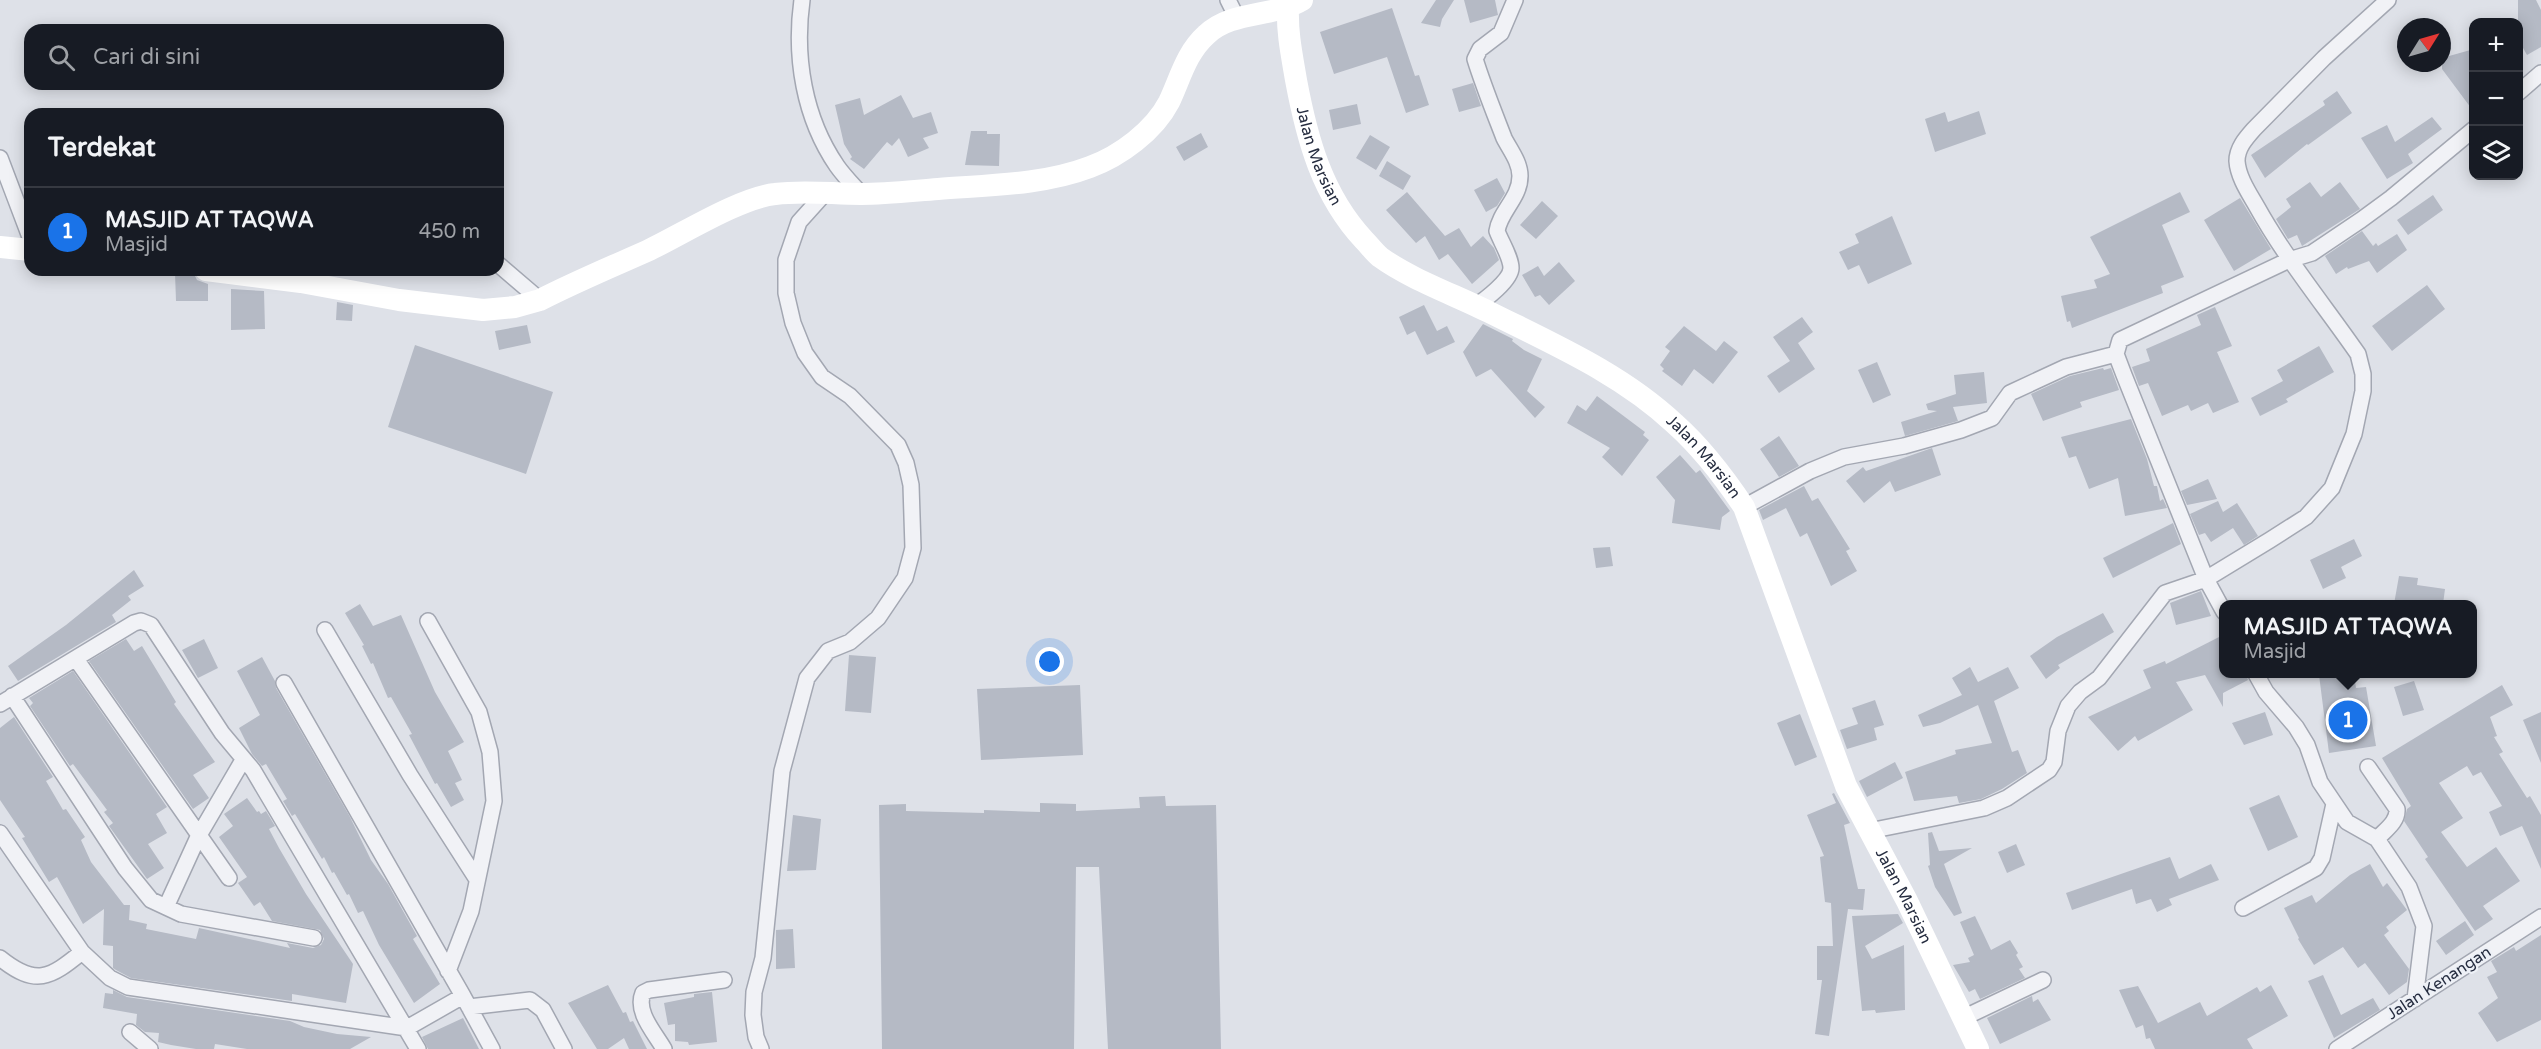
<!DOCTYPE html>
<html lang="id">
<head>
<meta charset="utf-8">
<style>
  :root { --surface:#171b24; --page:#20242c; --text:#f1f3f6; --muted:#9ea1a6; --line:#363941; --accent:#1a73e8 }
  body { margin:0; font-family:"Varela Round",sans-serif; background:var(--page); color:var(--text) }
  .controls { position:absolute; right:18px; top:18px; display:grid; overflow:hidden; border-radius:12px; box-shadow:0 3px 15px #0003 }
  .controls button { width:54px; height:54px; display:grid; place-items:center; padding:0; border:0; border-bottom:2px solid var(--line); background:var(--surface); color:var(--text); font:30px sans-serif }
  .compass { position:absolute; left:2397px; top:18px; width:54px; height:54px; border-radius:50%; background:var(--surface); box-shadow:0 3px 15px #0003; rotate:53deg }
  .you { position:absolute; left:1050px; top:662px; width:21px; height:21px; margin:-15px; border:4px solid #fff; border-radius:50%; background:#1a73e8; box-shadow:0 0 0 9px #1a73e833 }
  .badge { display:grid; place-items:center; width:39px; height:39px; border-radius:50%; background:var(--accent); color:#fff; font-size:20px; font-weight:700 }
  .pin { position:absolute; translate:-50% -50%; border:3px solid #fff; box-shadow:0 2px 6px #0006 }
  .popup { position:absolute; left:2219px; top:600px; width:258px; height:78px; box-sizing:border-box; display:grid; place-content:center; border-radius:12px; background:var(--surface); filter:drop-shadow(0 2px 4px #0005); font-size:20px; white-space:nowrap; color:var(--muted) }
  .popup b { font-size:22px; color:var(--text) }
  .popup::after { content:''; position:absolute; left:50%; top:100%; margin-left:-12px; border:12px solid transparent; border-top-color:var(--surface) }
  .list { margin:0; padding:0; list-style:none }
  h2 { display:flex; justify-content:space-between; align-items:center; height:78px; margin:0; padding:0 24px; font-size:26px }
  h2 small { font-size:20px; font-weight:400; color:var(--muted) }
  .list li { display:grid; grid-template-columns:39px 1fr auto; gap:18px; align-items:center; box-sizing:border-box; height:90px; padding:0 24px; border-top:2px solid var(--line) }
  .list b { display:block; font-size:22px; white-space:nowrap }
  .list p { margin:0; font-size:20px; white-space:nowrap; color:var(--muted) }
  .list em { font-size:20px; font-style:normal; color:var(--muted) }
  .icon { flex:none; width:33px; height:33px; fill:none; stroke:currentColor; stroke-width:2; stroke-linecap:round; stroke-linejoin:round }
  .map { position:relative; flex:none; width:2541px; height:1049px; overflow:hidden }
  .search { position:absolute; background:var(--surface); box-shadow:0 3px 15px #0003; left:24px; top:24px; width:480px; height:66px; display:flex; align-items:center; gap:15px; box-sizing:border-box; padding:0 21px; border-radius:18px; color:var(--muted); font-size:22px }
  .panel { position:absolute; background:var(--surface); box-shadow:0 3px 15px #0003; left:24px; top:108px; width:480px; height:168px; border-radius:18px }
  .map>svg:first-child { display:block }
  .building { fill:#b5bac5 }
  .lines { fill:none; stroke-linecap:round; stroke-linejoin:round }
  .street-casing { stroke:#a3a7b2; stroke-width:18 }
  .street { stroke:#f1f2f6; stroke-width:15 }
  .secondary { stroke:#fff; stroke-width:22 }
  .labels { text-anchor:middle; dominant-baseline:central; stroke-width:4.5; stroke-linejoin:round; paint-order:stroke }
  .street-label { font-size:16px; fill:#262d40; stroke:#edf0f6 }
</style>
</head>
<body>
<div class="map">
<svg width="2541" height="1049" viewBox="0 0 2541 1049">
  <rect width="100%" height="100%" fill="#dee1e8"/>
  <!-- building -->
  <path class="building" d="M1436 0H1454L1442 19 1440 27 1421 23Z
    M1464 0H1495L1498 15 1470 23Z
    M2518 0H2536L2541 10V47L2527 55 2518 39Z
    M1392 8 1415 76 1419 75 1429 105 1406 113 1387 57 1334 74 1320 32Z
    M2474 49V112L2442 69V58Z
    M1473 83 1481 106 1459 112 1452 89Z
    M2337 91 2352 113 2308 145 2307 144 2265 178 2251 155 2325 105 2323 101Z
    M901 95 913 118 931 112 938 133 923 138 929 148 908 157 899 138 892 146 887 142 864 169 850 159 852 157 844 144 835 105 860 98 864 115Z
    M1357 104 1361 124 1333 130 1329 110Z
    M1979 111 1986 134 1935 152 1925 119 1945 112 1948 122Z
    M2432 117 2442 129 2408 154 2413 163 2387 179 2361 138 2387 125 2395 142Z
    M971 131H987V134H1000L999 166 965 165Z
    M1201 133 1208 147 1184 161 1176 147Z
    M1370 135 1390 147 1376 170 1356 158Z
    M1387 161 1411 176 1403 190 1379 176Z
    M1497 178 1505 193 1497 206 1486 212 1474 190Z
    M2310 182 2321 197 2340 182 2360 209 2302 246 2297 235 2288 239 2276 219 2291 207 2286 199Z
    M1407 192 1445 236 1459 228 1471 247 1483 236 1494 248 1499 260 1472 284 1448 254 1439 260 1425 236 1416 243 1386 210Z
    M2180 192 2190 212 2162 225 2184 277 2161 286 2163 293 2072 328 2070 321 2067 322 2061 296 2097 288 2094 280 2110 274 2090 237Z
    M2433 195 2443 210 2408 235 2397 220Z
    M2240 198 2271 249 2234 271 2204 220Z
    M1542 201 1558 216 1536 239 1520 225Z
    M1892 216 1912 264 1868 284 1859 265 1848 270 1839 252 1859 243 1855 234Z
    M2362 231 2373 246 2376 243 2378 246 2397 234 2407 250 2377 273 2369 261 2348 269 2347 267 2336 274 2325 256Z
    M1559 262 1575 281 1549 305 1540 295 1535 297 1522 275 1538 266 1544 276Z
    M193 272 197 280 208 284V301H176L175 273Z
    M2427 285 2445 309 2392 351 2372 326Z
    M231 289 264 291 265 329 231 330Z
    M337 302 353 305 352 321 336 320Z
    M1424 305 1437 331 1447 326 1455 342 1427 355 1415 331 1407 335 1399 317Z
    M2215 307 2232 346 2217 352 2239 402 2213 413 2208 403 2191 411 2188 405 2162 416 2148 383 2139 386 2132 367 2150 361 2146 349 2201 325 2197 315Z
    M1802 317 1813 332 1798 343 1815 369 1779 393 1767 376 1790 361 1773 337Z
    M1483 324 1513 339 1512 341 1524 350 1542 359 1527 391 1545 407 1535 418 1491 369 1476 377 1463 352Z
    M527 325 531 343 499 350 495 331Z
    M1684 326 1716 351 1724 341 1738 352 1713 384 1694 369 1682 386 1662 371 1664 369 1660 365 1670 351 1665 347Z
    M415 345 553 392 526 474 388 427Z
    M2319 346 2334 372 2286 399 2288 402 2260 416 2251 398 2283 381 2277 370Z
    M1877 362 1891 395 1873 403 1858 370Z
    M2103 368 2104 370 2111 368 2119 390 2080 402 2082 407 2043 421 2031 394 2070 376Z
    M1984 372 1987 403 1953 407 1958 421 1905 436 1901 422 1937 411 1928 410 1926 404 1956 394 1954 375Z
    M1597 396 1645 432 1643 435 1649 440 1622 476 1602 457 1610 448 1567 423 1577 405 1586 411Z
    M2131 419 2147 459 2154 486H2157L2160 501 2163 499 2167 508 2125 516 2118 478 2089 489 2076 456 2069 458 2061 437Z
    M1779 436 1799 466 1779 477 1760 449Z
    M1932 448 1941 475 1895 492 1890 481 1864 503 1846 481 1863 467 1866 471Z
    M1680 455 1696 473 1700 470 1730 511 1722 517 1720 530 1672 523 1675 500 1656 477Z
    M2208 479 2217 499 2187 505 2181 491Z
    M1804 486 1812 501 1818 498 1850 549 1846 551 1857 571 1831 586 1807 533 1800 537 1786 508 1763 520 1759 510Z
    M2218 501 2223 512 2237 503 2258 536 2244 545 2233 528 2211 542 2205 533 2199 535 2190 514Z
    M2173 523 2181 544 2113 578 2103 558Z
    M2354 539 2362 556 2341 567 2346 578 2323 589 2310 560Z
    M1610 547 1613 566 1596 568 1593 548Z
    M134 570 144 586 128 596 131 600 112 615 116 622 18 681 8 666 66 625Z
    M2399 576 2418 578 2417 585 2445 589 2443 604H2394Z
    M2201 591 2211 616 2176 625 2170 603Z
    M360 604 373 626 401 615 435 692 464 742 448 751 462 780 455 783 464 800 451 807 437 783 435 784 409 735 412 734 391 697 388 698 373 663 371 664 362 646 364 645 345 613Z
    M2103 613 2114 632 2058 665 2060 668 2046 679 2030 656 2057 637Z
    M2223 635V674H2246L2248 680 2223 693V707L2205 675 2176 682 2193 710 2138 741 2135 736 2118 751 2088 717 2151 688 2143 670 2165 661 2166 664Z
    M126 639 134 651 142 646 176 702 174 704 215 762 193 775 209 798 193 809 89 661Z
    M204 639 218 668 198 678 182 650Z
    M849 655 876 657 871 713 845 711Z
    M262 657 275 681 276 688 350 817 371 860 388 884 417 936 413 939 440 984 414 1003 379 945 363 911 358 913 349 894 347 895 334 872 332 873 324 857 322 859 295 814 292 816 283 801 287 799 266 764 262 766 252 754 239 728 260 715 237 671Z
    M1970 667 1978 682 2008 667 2019 688 1994 701 2012 752 2018 750 2027 773 2002 789 1981 799 1959 803 1957 796 1914 801 1905 772 1956 754 1955 750 1992 743 1978 705 1940 723 1923 727 1918 715 1962 695 1952 678Z
    M73 671 167 807 156 814 167 833 148 844 164 868 147 879 109 826 113 823 104 812 107 810 73 764 70 766 30 706 33 703 29 698Z
    M2328 674H2354L2356 688 2366 687 2376 746 2329 753 2319 675Z
    M2414 681 2424 710 2403 716 2394 687Z
    M1080 685 1083 755 981 760 977 689Z
    M2502 685 2513 705 2490 717 2497 736 2494 737 2503 752 2499 754 2527 798 2530 796 2541 815V869L2522 826 2500 836 2489 812 2502 806 2481 772 2473 776 2467 766 2439 783 2463 818 2441 832 2467 867 2496 847 2520 881 2483 906 2493 919 2475 931 2425 859 2428 857 2404 821 2407 809 2411 806 2382 758Z
    M1875 700 1884 725 1874 728 1877 740 1847 749 1840 730 1858 724 1852 708Z
    M2265 712 2273 735 2244 745 2232 723Z
    M2541 712V763L2523 720Z
    M1800 714 1817 757 1795 766 1777 723Z
    M14 717 53 777 46 781 63 810 66 809 85 837 81 840 91 862 124 905H130L129 920 147 924 146 929 196 939 199 928 290 948 287 943 313 948 321 945 324 939 320 930 272 921 260 902 254 906 238 883 247 877 219 837 233 826 224 814 247 798 257 812 259 811 261 814 266 811 275 826 269 829 279 848 306 894 353 964 346 1003 292 994V1001L131 978 116 970 113 968V946L103 945 104 909 83 924 57 877 49 882 22 838 25 837 0 800V728Z
    M1895 762 1903 778 1867 797 1859 781Z
    M1834 793 1850 823 1844 825 1858 889H1865L1863 910 1848 909 1829 1036 1815 1034 1822 980H1817V946H1833L1831 903 1825 902 1820 857 1824 856 1807 815 1836 803 1832 794Z
    M2279 795 2298 837 2268 851 2249 808Z
    M1165 796 1166 806 1216 805 1221 1049H1108L1099 867H1076L1074 1049H882L879 805 906 804V811L984 813V810L1040 812V803L1076 804V811L1140 808 1139 797Z
    M793 815 821 819 816 870 787 871Z
    M1932 832 1939 851 1972 848 1944 864 1962 913 1954 916 1935 887 1928 866 1930 865 1928 833Z
    M2016 844 2025 865 2007 873 1998 852Z
    M2170 857 2179 879 2211 864 2219 880 2169 899 2172 905 2157 912 2151 899 2136 904 2132 889 2072 910 2066 893Z
    M2370 864 2383 887 2387 883 2407 910 2386 927 2389 931 2384 935 2409 969 2407 982 2389 995 2365 963 2358 968 2343 947 2314 965 2298 939 2299 938 2284 908 2312 895 2316 903 2350 875Z
    M1898 914 1903 923 1865 946 1872 959 1904 945 1905 1010 1876 1013 1875 1010 1862 1011 1852 916Z
    M1975 916 1991 950 2010 940 2018 953 2016 955 2023 967 2019 969 2025 978 1980 999 1975 989 1969 992 1953 965 1970 962 1968 958 1974 955 1960 922Z
    M2465 921 2474 935 2446 955 2436 941Z
    M793 929 795 968 776 969V930Z
    M2541 935V1020L2497 1042 2478 1013 2498 998 2487 977 2497 972 2491 961 2514 947 2516 951Z
    M2323 975 2341 1015 2373 998 2380 1010 2334 1038 2308 981Z
    M608 985 623 1013 626 1012 630 1022 633 1021 647 1049H629L624 1038 608 1049H597L568 1003Z
    M2271 985 2288 1016 2247 1039 2253 1049H2155L2150 1038 2146 1039 2143 1025 2136 1028 2119 990 2138 986 2158 1023 2200 1002 2207 1016 2257 987 2260 992Z
    M113 990 127 997 290 1021 304 1027 337 1034 371 1037 350 1049H247L215 1044 214 1049H196L171 1045 158 1042 159 1033 145 1032 136 1025 137 1014 103 1008 105 993 113 994Z
    M712 992 717 1042 689 1045 688 1042 675 1041V1024L668 1025 664 1003 694 997V994Z
    M2032 996 2033 1002 2038 999 2051 1020 2000 1044 1987 1018Z
    M463 1018 479 1049H428L422 1037Z"/>
  <g class="lines">
    <!-- street casing -->
    <g class="street-casing">
      <path id="street" d="M802 0C794 57 804 118 837 166 844 176 853 185 861 194
        M1228 0 1237 18
        M2518 93 2541 73
        M0 158 30 237
        M498 264 540 300
        M1475 306C1485 300 1511 280 1511 268 1511 257 1501 242 1497 231 1500 211 1520 198 1520 176 1520 162 1510 150 1504 138 1494 112 1483 85 1475 59L1480 49 1501 33 1515 0
        M1744 507 1810 471 1844 457 1904 446 1961 430 1992 418 2010 393 2066 367 2116 354
        M2224 612 2206 579 2124 375 2116 354 2120 340 2289 260 2312 253 2361 220 2391 198 2474 129
        M428 621 479 712 490 752 494 801 471 911 448 971
        M325 630 410 775 476 878
        M76 659 229 878
        M2256 674 2266 692 2296 727 2307 745 2320 782 2347 822 2377 839 2409 887 2424 926 2415 999
        M284 683 463 996
        M12 696 125 868 151 900 181 914 314 938
        M0 704 134 623 141 621 151 625 222 733 253 770 418 1049
        M2368 767 2397 809C2398 822 2385 830 2377 839
        M1869 831 1984 808 2007 798 2049 770 2054 762 2058 731 2068 706 2080 692 2099 678 2165 593 2206 579 2270 540 2306 517 2332 488 2354 434 2363 391V374L2358 354C2324 305 2286 259 2257 207 2249 193 2238 177 2237 161 2237 148 2246 138 2254 129L2324 58 2388 0
        M0 833 82 952 110 978 128 987 407 1028 463 996 492 1049
        M166 907 198 837 243 760
        M2243 908 2316 868 2322 858 2334 804
        M0 958C36 987 50 978 82 952
        M469 1007 530 1000 543 1010 564 1049
        M1963 1018 2043 980
        M130 1032 150 1049
        M664 1049C655 1033 635 1012 643 993L649 990 724 980
        M761 1049 756 1037 753 1015 754 992 763 958 782 771 807 678 828 651 850 642 878 618 905 578 913 548 911 485 906 463 898 445 850 396 822 377 805 353 793 323 786 293V260L799 222 826 192
        M2337 1049 2541 917"/>
    </g>
    <!-- street -->
    <use href="#street" class="street"/>
    <!-- secondary -->
    <g class="secondary">
      <path id="s1" d="M1288 8C1287 33 1292 56 1296 80 1307 139 1322 195 1364 240 1369 245 1374 252 1380 257 1410 279 1455 295 1489 312 1553 344 1622 374 1675 424 1702 448 1724 477 1744 507L1846 786 1907 901 1978 1049"/>
      <path d="M0 247 30 250"/>
      <path d="M206 270 301 282 399 300 483 310 515 307 540 300C575 282 611 267 647 251 681 235 739 198 775 194 804 190 832 194 861 194 886 194 912 191 938 189 988 185 1043 185 1090 167 1120 156 1154 131 1169 102 1180 79 1186 53 1206 35 1232 10 1272 18 1302 0"/>
    </g>
  </g>
  <g class="labels">
    <!-- street labels -->
    <g class="street-label">
      <text stroke="none"><textPath href="#s1" startOffset="152">Jalan Marsian</textPath></text>
      <text stroke="none"><textPath href="#s1" startOffset="656">Jalan Marsian</textPath></text>
      <text stroke="none"><textPath href="#s1" startOffset="1142">Jalan Marsian</textPath></text>
      <text transform="translate(2439 983) rotate(-33)">Jalan Kenangan</text>
    </g>
  </g>
</svg>
<div class="controls">
<button>+</button>
<button>−</button>
<button><svg class="icon" aria-label="layers" viewBox="0 0 24 24"><path d="M12 4l9 5-9 5-9-5zM3 14l9 5 9-5"/></svg></button>
</div>
<svg class="compass" viewBox="-18 -18 36 36"><path d="M0-13l5 13h-10z" fill="#e53935"/><path d="M0 13l5-13h-10z" fill="#9ea1a6"/></svg>
<div class="you"></div>
<div class="pin badge" style="left:2348px;top:720px">1</div>
<div class="popup"><b>MASJID AT TAQWA</b>Masjid</div>
<div class="search"><svg class="icon" aria-label="search" viewBox="0 0 24 24"><circle cx="10" cy="10" r="6"/><path d="M15 15l6 6"/></svg>Cari di sini</div>
<section class="panel">
<h2>Terdekat<small></small></h2>
<ul class="list">
<li><span class="badge">1</span><div><b>MASJID AT TAQWA</b><p>Masjid</p></div><em>450 m</em></li>
</ul>
</section>
</div>
</body>
</html>
